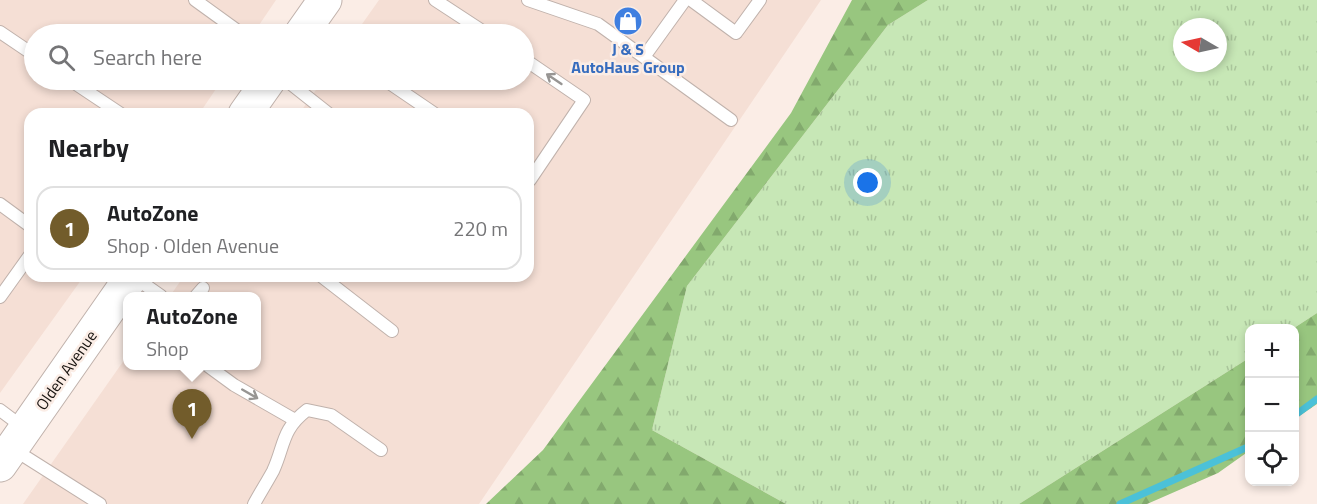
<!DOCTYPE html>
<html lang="en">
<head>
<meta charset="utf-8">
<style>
  :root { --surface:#fff; --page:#f6f6f6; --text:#202124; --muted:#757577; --line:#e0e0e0; --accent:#725c2b }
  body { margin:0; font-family:"Titillium Web",sans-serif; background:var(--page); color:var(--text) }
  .controls { position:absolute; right:18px; bottom:18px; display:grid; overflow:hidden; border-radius:12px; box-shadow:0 3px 9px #0003 }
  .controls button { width:54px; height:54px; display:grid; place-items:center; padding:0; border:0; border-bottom:2px solid var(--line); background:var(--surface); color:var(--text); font:30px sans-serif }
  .compass { position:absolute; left:1173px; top:18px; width:54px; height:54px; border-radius:50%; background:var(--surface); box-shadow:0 3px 9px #0003; rotate:279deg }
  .you { position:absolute; left:868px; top:183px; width:21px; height:21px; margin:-15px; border:4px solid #fff; border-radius:50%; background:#1a73e8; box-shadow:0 0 0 9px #1a73e833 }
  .badge { display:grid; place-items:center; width:39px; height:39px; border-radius:50%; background:var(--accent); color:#fff; font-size:20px; font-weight:700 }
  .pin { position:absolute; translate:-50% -50px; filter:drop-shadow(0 2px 3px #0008) }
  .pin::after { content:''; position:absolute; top:32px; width:21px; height:18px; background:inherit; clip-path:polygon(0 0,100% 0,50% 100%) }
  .popup { position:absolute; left:123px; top:292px; width:138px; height:78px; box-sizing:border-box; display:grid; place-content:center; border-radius:12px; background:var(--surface); filter:drop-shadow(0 2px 4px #0005); font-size:20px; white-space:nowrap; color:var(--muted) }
  .popup b { font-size:22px; color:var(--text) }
  .popup::after { content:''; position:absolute; left:50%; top:100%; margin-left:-12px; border:12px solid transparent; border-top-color:var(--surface) }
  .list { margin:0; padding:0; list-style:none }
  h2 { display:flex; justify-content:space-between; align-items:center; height:78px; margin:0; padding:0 24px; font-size:26px }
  h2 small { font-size:20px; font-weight:400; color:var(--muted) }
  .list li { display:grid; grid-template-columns:39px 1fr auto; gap:18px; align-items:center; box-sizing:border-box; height:84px; margin:0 12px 12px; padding:0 12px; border:2px solid var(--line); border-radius:18px }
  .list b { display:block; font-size:22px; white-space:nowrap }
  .list p { margin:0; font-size:20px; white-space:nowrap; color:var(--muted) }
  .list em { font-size:20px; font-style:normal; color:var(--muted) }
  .icon { flex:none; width:33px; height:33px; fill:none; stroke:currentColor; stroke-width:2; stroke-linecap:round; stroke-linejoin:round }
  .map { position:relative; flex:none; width:1317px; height:504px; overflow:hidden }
  .search { position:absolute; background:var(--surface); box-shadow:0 3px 9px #0003; left:24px; top:24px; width:510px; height:66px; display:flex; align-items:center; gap:15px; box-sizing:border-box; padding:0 21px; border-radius:33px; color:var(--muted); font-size:22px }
  .panel { position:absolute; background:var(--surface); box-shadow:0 3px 9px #0003; left:24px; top:108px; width:510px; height:174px; border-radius:18px }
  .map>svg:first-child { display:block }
  .built { fill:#f5dfd5 }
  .grass { fill:url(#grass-tufts); fill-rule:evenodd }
  .forest { fill:url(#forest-firs) }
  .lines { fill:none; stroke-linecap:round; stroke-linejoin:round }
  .stream { stroke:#4bc1d8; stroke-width:7 }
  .lane-casing { stroke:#c0b2ac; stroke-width:14 }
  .secondary-casing { stroke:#c0b2ac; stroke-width:35 }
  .lane { stroke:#fff; stroke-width:12 }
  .secondary { stroke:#fff; stroke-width:33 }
  .oneway { stroke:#979593 }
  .labels { text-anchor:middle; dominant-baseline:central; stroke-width:5; stroke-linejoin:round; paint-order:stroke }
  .shop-label { font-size:16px; font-weight:bold; fill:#366cbe; stroke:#fbede6 }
  .street-label { font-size:16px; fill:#171310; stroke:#fbede6 }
</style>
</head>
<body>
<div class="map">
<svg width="1317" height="504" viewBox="0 0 1317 504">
  <defs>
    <pattern id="grass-tufts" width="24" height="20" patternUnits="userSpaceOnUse" patternTransform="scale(1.5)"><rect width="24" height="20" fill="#c7e7b6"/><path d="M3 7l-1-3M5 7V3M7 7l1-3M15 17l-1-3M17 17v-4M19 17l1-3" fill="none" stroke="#aac59b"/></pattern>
    <pattern id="forest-firs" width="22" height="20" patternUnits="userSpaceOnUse" patternTransform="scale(1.5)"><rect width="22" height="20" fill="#98c67f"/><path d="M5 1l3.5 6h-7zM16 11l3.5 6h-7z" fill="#82a96d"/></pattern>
  </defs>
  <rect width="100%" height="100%" fill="#fbede6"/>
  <!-- built -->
  <path class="built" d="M0 0H276L253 34H34V80H222L199 114H30V276H84L0 393Z
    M379 0H821L479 504H23L127 356 128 366H256V296H170L184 276H528V114H299L323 80H524V34H355Z"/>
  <!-- grass -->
  <path class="grass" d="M928 0H1317V313L1294 328H1250L1249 358 1019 504H786L652 430 687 286 888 25ZM1182 27H1218V63H1182Z"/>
  <!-- forest -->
  <path class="forest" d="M852 0H928L888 25 687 286 652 430 786 504H486L543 450 791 113Z
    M1317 313V404L1295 419 1294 328Z
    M1249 358V451L1218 473 1147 504H1019Z"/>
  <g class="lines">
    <!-- stream -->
    <path class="stream" d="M1294 416 1317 399
      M1120 504 1250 446"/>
    <!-- lane casing -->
    <g class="lane-casing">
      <path id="lane" d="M195 0 242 34
        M435 0 487 34
        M528 0 598 24 731 120
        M691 0 736 33 760 0
        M0 32 34 55
        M644 57 685 0
        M524 59 584 100 530 180 528 178
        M70 80 121 114
        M286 80 329 114
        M385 80 435 114
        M0 204 30 226
        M321 276 392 331
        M134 277 161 296
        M196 296 203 288
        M0 297 30 255
        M208 366 234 385 295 420
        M0 410 24 428
        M13 449 100 504
        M254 504C260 493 267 482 273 471 285 445 281 430 307 410L331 415 381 450"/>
    </g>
    <!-- secondary casing -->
    <g class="secondary-casing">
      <path id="secondary" d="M301 34 325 0
        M245 114 269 80
        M0 465 132 276"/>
    </g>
    <!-- lane -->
    <use href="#lane" class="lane"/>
    <!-- secondary -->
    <use href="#secondary" class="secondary"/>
  </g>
  <!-- one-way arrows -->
  <defs><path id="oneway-shaft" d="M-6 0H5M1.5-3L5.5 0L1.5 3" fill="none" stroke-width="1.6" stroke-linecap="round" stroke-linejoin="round" transform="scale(1.5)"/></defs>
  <g class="oneway">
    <use href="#oneway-shaft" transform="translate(554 79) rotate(-146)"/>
    <use href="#oneway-shaft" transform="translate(250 394) rotate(30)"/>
  </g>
  <!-- icons -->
  <defs>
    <g id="shop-disc" transform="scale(1.5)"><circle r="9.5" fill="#3f7fe0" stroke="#fbede6"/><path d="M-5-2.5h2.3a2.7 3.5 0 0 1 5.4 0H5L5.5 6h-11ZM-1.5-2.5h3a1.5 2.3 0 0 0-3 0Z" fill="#fff"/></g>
  </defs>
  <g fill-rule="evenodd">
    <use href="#shop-disc" x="628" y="21"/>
  </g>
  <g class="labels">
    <!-- shop labels -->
    <g class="shop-label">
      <text x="628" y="49">J &amp; S<tspan x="628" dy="18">AutoHaus Group</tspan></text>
    </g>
    <!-- street labels -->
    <g class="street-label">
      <text transform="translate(66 370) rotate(-55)">Olden Avenue</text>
    </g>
  </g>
</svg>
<div class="controls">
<button>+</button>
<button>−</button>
<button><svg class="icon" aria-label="locate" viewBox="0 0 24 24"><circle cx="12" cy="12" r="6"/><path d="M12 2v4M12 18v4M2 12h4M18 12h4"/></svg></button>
</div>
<svg class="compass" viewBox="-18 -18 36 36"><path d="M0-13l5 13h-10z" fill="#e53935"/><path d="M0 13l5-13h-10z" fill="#757577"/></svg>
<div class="you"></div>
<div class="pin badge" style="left:192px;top:439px">1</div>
<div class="popup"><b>AutoZone</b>Shop</div>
<div class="search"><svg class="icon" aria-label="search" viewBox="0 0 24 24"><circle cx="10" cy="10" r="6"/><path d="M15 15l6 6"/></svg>Search here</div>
<section class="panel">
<h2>Nearby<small></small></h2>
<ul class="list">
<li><span class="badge">1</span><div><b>AutoZone</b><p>Shop · Olden Avenue</p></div><em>220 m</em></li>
</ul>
</section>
</div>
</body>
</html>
